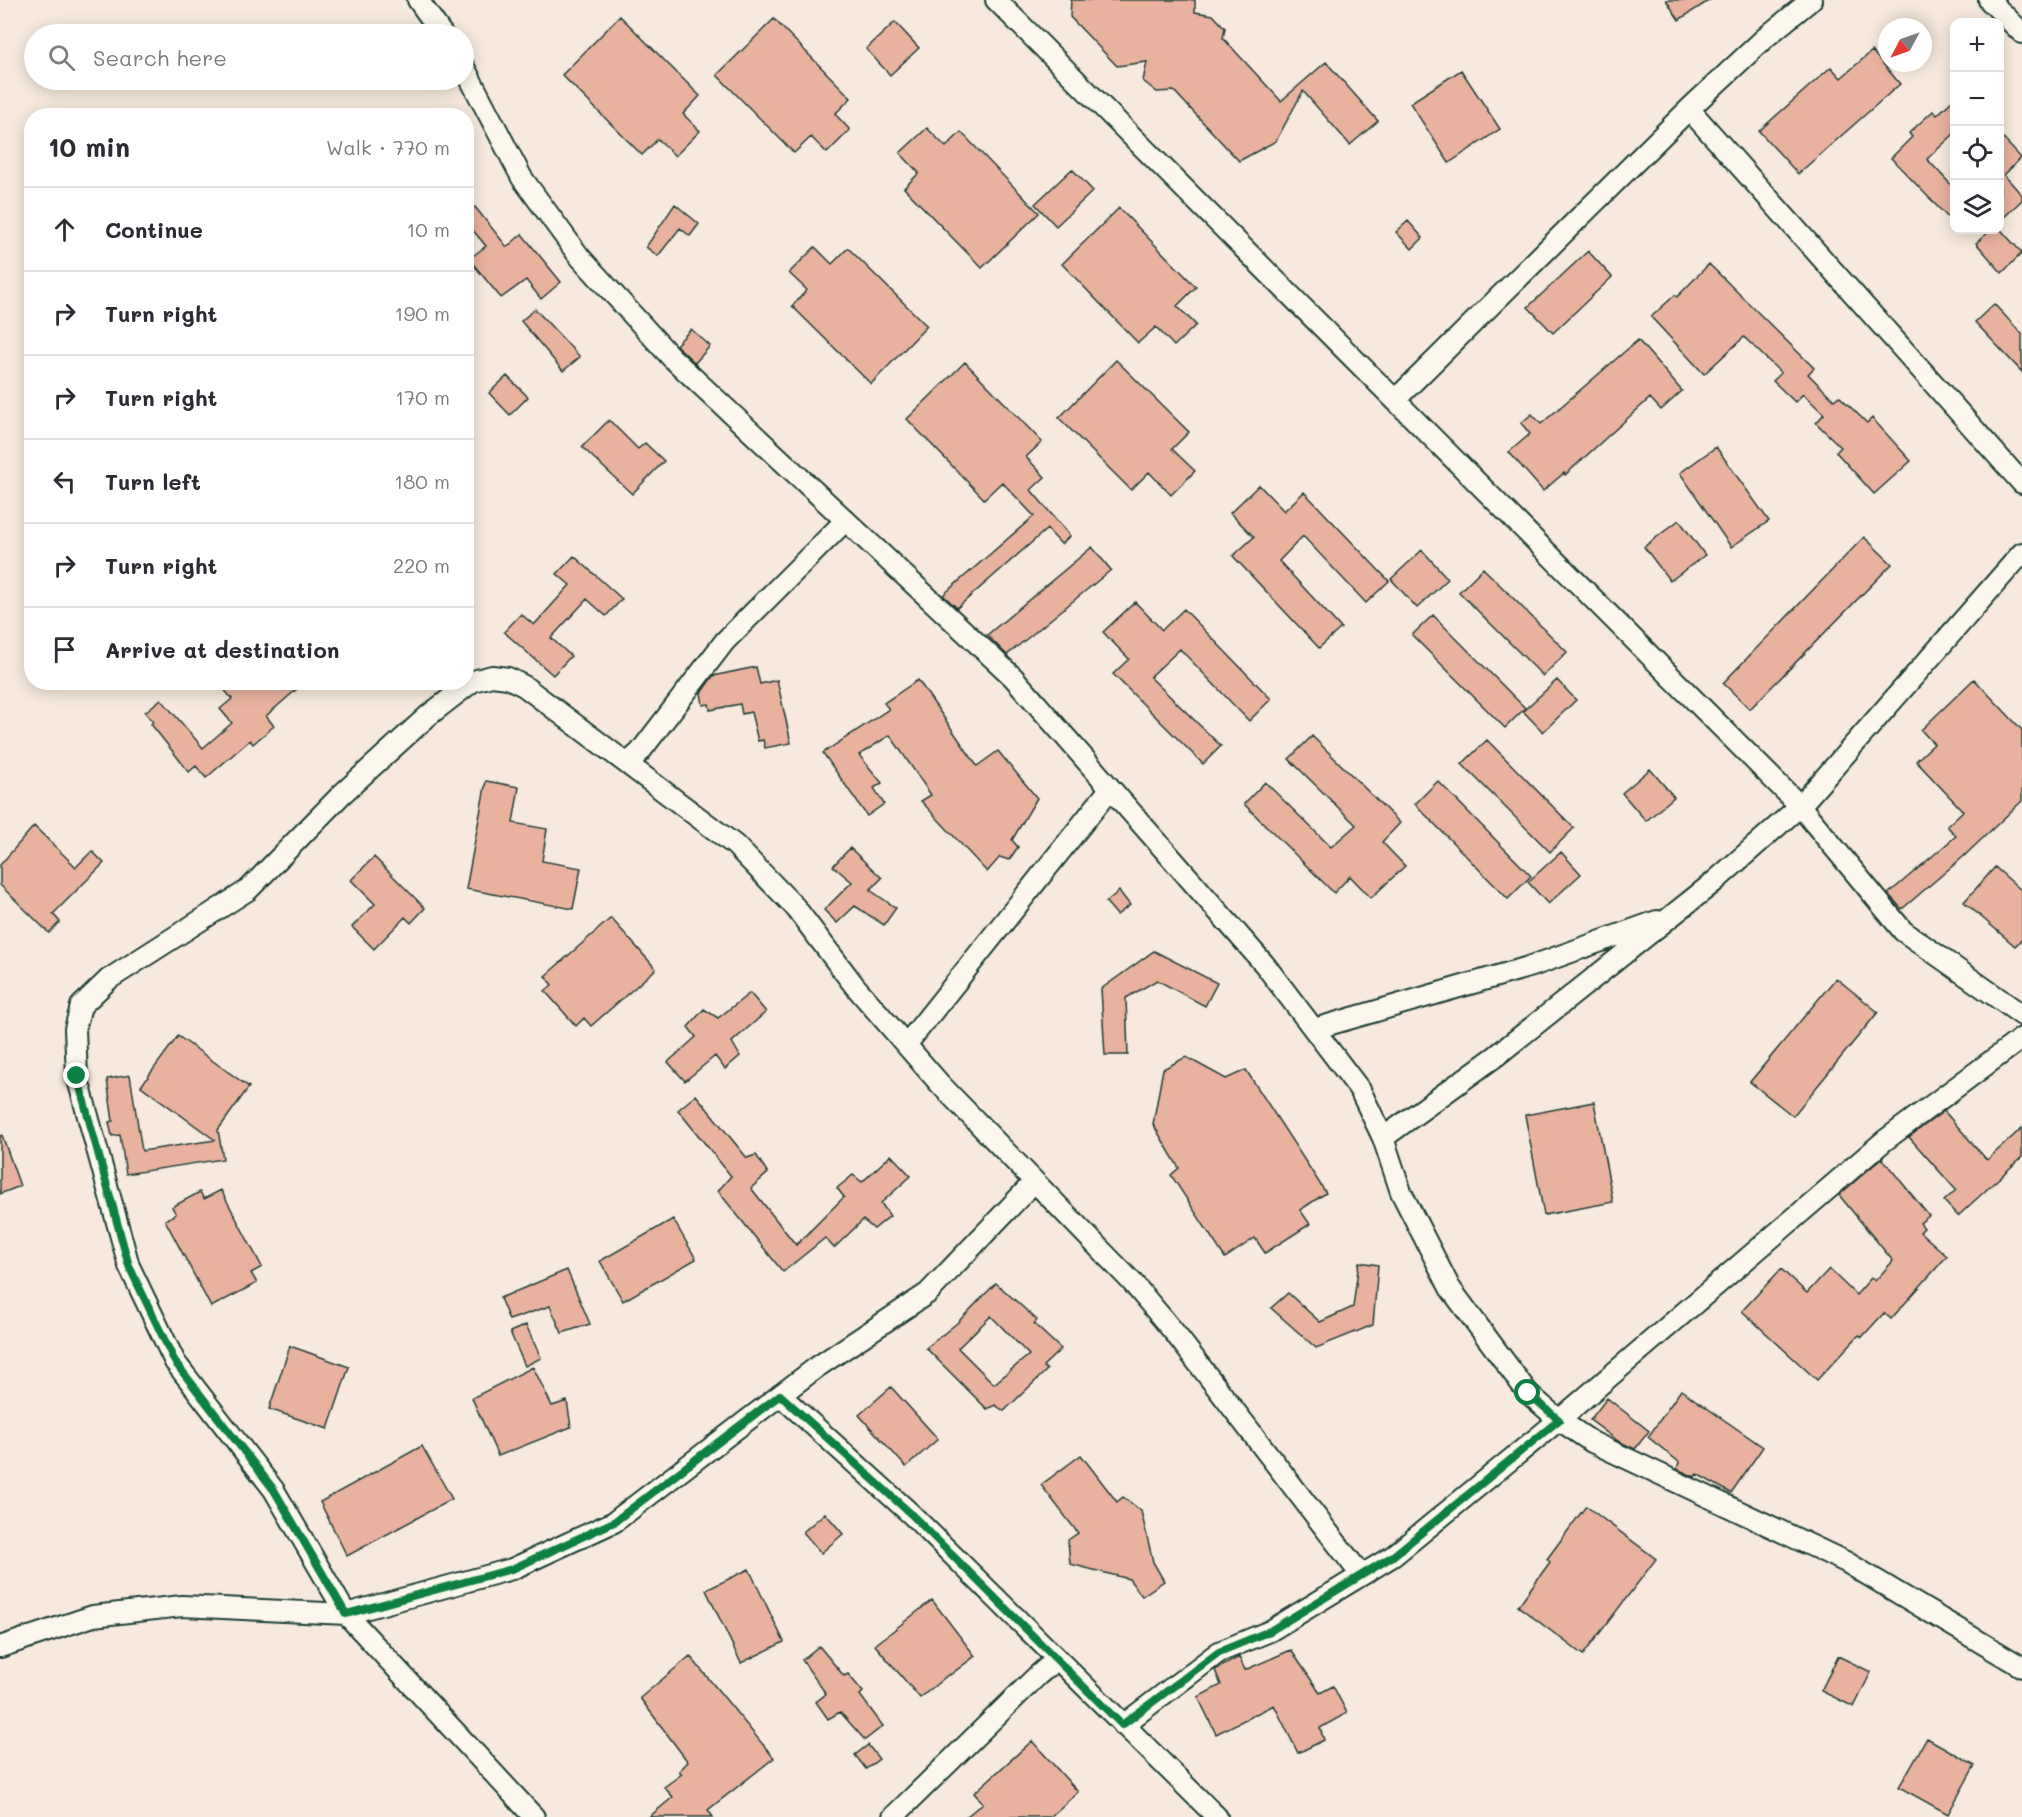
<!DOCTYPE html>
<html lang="en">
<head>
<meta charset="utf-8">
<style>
  :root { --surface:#fff; --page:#f7f7f7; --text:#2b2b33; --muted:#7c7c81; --line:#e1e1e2 }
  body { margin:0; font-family:Mali,sans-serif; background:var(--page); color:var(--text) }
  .controls { position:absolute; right:18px; top:18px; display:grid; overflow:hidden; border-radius:12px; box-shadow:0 3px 15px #0003 }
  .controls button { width:54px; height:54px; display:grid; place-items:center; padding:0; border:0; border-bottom:2px solid var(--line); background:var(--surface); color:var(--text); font:30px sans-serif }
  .compass { position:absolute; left:1878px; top:18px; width:54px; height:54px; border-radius:50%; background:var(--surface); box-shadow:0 3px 15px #0003; rotate:229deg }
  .stop { position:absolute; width:18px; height:18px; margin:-14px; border:4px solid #0b8043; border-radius:50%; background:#fff }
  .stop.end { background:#0b8043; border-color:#fff; box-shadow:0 2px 6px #0008 }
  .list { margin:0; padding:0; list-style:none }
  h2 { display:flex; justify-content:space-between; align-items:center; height:78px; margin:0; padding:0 24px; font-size:26px }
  h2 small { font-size:20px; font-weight:400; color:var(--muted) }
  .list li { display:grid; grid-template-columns:39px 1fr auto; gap:18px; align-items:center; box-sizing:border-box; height:84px; padding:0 24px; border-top:2px solid var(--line) }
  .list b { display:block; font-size:22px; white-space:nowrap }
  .list em { font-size:20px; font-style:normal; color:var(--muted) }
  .icon { flex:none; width:33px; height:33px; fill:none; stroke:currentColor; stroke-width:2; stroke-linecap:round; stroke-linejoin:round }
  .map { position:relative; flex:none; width:2022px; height:1817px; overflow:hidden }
  .search { position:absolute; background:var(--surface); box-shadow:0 3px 15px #0003; left:24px; top:24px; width:450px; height:66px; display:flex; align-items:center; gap:15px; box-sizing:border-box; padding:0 21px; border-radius:33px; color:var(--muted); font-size:22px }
  .panel { position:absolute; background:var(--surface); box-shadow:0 3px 15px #0003; left:24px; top:108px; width:450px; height:582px; border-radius:24px }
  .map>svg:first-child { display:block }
  .building { fill:#e9b29f; stroke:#1f3d34; stroke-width:1.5; fill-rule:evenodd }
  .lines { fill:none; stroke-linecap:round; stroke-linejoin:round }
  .street-casing { stroke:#1f3d34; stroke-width:24 }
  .street { stroke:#fbf7ec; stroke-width:20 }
  .route { stroke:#0b8043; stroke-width:8 }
</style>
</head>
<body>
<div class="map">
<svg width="2022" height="1817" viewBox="0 0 2022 1817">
  <rect width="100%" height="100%" fill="#f7e9dd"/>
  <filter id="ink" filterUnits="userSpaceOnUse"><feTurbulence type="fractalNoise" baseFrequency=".0167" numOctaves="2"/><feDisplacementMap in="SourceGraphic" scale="12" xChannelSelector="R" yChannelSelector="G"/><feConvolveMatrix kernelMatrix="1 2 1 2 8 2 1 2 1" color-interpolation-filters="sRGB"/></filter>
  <g filter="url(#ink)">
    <!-- building -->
    <path class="building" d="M1071 0H1195V12L1213 15 1225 28 1223 38 1281 101 1326 62 1378 121 1350 145 1303 91 1276 141 1239 161 1174 91 1157 92 1143 81 1147 62 1117 66 1070 17Z
      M1666 0H1710L1679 20Z
      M620 16 700 96 683 114 700 131 675 156 658 139 642 155 562 75Z
      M774 19 851 98 835 114 850 130 827 153 811 137 794 153 717 75Z
      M895 22 919 48 890 75 866 49Z
      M1872 51 1900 84 1798 174 1759 131 1831 67 1841 78Z
      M1461 70 1500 129 1449 163 1410 103Z
      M1954 99V134L1927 159 1954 188V224L1891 158 1912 137 1909 133 1933 111 1937 115Z
      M927 128 946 147 961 132 1039 213 982 268 904 188 919 173 900 153Z
      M2000 135 2021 158 2004 175 2022 195V200L2000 221Z
      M1072 169 1093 191 1056 226 1035 204Z
      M675 204 699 224 690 236 680 228 658 256 646 247Z
      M475 207 507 247 522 234 561 282 541 299 526 280 501 298 469 259 486 246 466 222V214Z
      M1119 208 1196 287 1177 306 1196 325 1174 346 1156 327 1138 343 1062 264Z
      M1408 221 1423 238 1412 249 1396 232Z
      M1991 230H2001L2022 253 2002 273 1976 243Z
      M815 247 832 264 848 248 927 326 871 384 792 306 807 290 789 273Z
      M1588 251 1612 277 1553 333 1528 307Z
      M1709 264 1814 368 1808 374 1834 400 1839 396 1867 423 1872 418 1911 461 1874 494 1836 452 1841 447 1816 423 1824 414 1803 394 1795 402 1773 381 1781 373 1744 337 1704 374 1651 317 1675 295 1677 297Z
      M1994 304 2022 334V372L1975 322Z
      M535 309 580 357 563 371 521 321Z
      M691 329 710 346 695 363 676 345Z
      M1638 340 1682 391 1661 410 1650 398 1565 475 1564 473 1543 491 1509 452 1530 434 1521 423 1532 414 1541 424Z
      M1116 360 1189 432 1172 449 1195 471 1171 495 1149 472 1131 490 1059 418Z
      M965 362 1042 442 1026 457 1045 477 1031 490 1070 536 1061 544 1047 529 957 608 943 595 1034 516 1002 482 984 499 907 419Z
      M507 376 528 397 510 415 489 393Z
      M609 420 638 449 645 443 664 461 632 494 582 447Z
      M1716 447 1769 521 1731 547 1680 473Z
      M1259 485 1284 511 1304 492 1389 581 1366 603 1303 536 1279 561 1341 628 1319 648 1233 556 1254 537 1230 513Z
      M1679 520 1705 555 1670 581 1644 547Z
      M1864 537 1892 564 1750 709 1723 683Z
      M1092 547 1111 570 1007 655 987 635Z
      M1422 550 1448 579 1417 608 1391 579Z
      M574 556 622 599 606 616 587 599 551 638 571 656 553 675 504 632 521 614 534 625 570 585 557 574Z
      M1483 568 1567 652 1543 676 1459 592Z
      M1135 602 1162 630 1184 609 1271 699 1249 721 1180 649 1150 677 1221 746 1203 764 1113 674 1129 659 1103 632Z
      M1433 615 1525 708 1505 728 1412 635Z
      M756 667 760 684 777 680 791 743 765 748 763 740 758 741 751 712 742 714 740 704 710 710 709 704 703 705 701 693 713 676Z
      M1974 679 2022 730V801L1963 857 1902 909 1888 894 1956 836 1947 826 1963 811 1916 761 1934 744 1921 730Z
      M918 680 977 766 998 751 1037 798 1012 840 1018 847 1009 860 1000 857 987 872 921 801 931 795 890 735 859 755 882 783 874 788 884 804 867 816 823 753 889 709 884 703Z
      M1557 680 1576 700 1543 732 1523 711Z
      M218 682H305L266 716 274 726 253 744 250 740 206 778 196 766 189 772 151 724 153 722 145 712 161 699 203 748 232 723 220 709 232 699Z
      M1312 736 1400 823 1382 842 1405 866 1371 898 1350 876 1334 893 1244 804 1265 782 1331 847 1356 825 1289 759Z
      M1487 740 1574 828 1550 852 1462 764Z
      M1650 769 1674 797 1646 821 1622 793Z
      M486 781 519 787 513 823 547 829 542 861 581 868 573 909 466 889Z
      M1438 781 1531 876 1508 899 1415 804Z
      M34 826 76 867 92 851 104 863 53 914 60 922 49 933 0 885V865Z
      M850 848 882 878 870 890 896 908 884 925 855 906 837 923 824 910 852 882 833 866Z
      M1561 852 1581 874 1548 904 1528 882Z
      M374 857 425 908 411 923 405 917 374 949 352 927 375 904 351 880Z
      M1995 867 2022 891V939L2015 946 1964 902Z
      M1119 891 1130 905 1117 915 1106 902Z
      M611 918 656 969 591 1026 584 1018 576 1026 545 991 552 985 545 976Z
      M1154 951 1217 983 1205 1006 1157 980 1126 998 1128 1055H1105L1101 989Z
      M1836 978 1878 1012 1793 1116 1750 1082Z
      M750 993 766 1012 732 1042 740 1056 725 1069 715 1056 685 1081 668 1062 696 1037 688 1027 704 1009 718 1018Z
      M178 1036 249 1087 218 1130 223 1159 126 1174 120 1135 112 1136 109 1122 113 1121 107 1079 130 1075 142 1151 215 1140 141 1086Z
      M1186 1057 1226 1079 1246 1070 1326 1193 1300 1210 1310 1224 1265 1253 1255 1238 1225 1258 1171 1175 1179 1168 1153 1124 1163 1069Z
      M696 1095 747 1158 756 1155 768 1173 751 1188 796 1245 844 1197 837 1188 853 1175 862 1182 891 1155 911 1176 881 1203 890 1216 874 1229 863 1220 834 1248 825 1238 783 1272 718 1191 731 1176 678 1110Z
      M1594 1102 1613 1202 1544 1215 1525 1115Z
      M1944 1111 1987 1160 2022 1128V1157L1958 1216 1944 1201 1956 1190 1909 1137Z
      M2 1135 20 1186 0 1194V1136Z
      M1882 1158 1929 1216 1920 1223 1924 1228 1920 1232 1947 1256 1891 1319 1884 1313 1862 1337 1859 1335 1817 1380 1742 1311 1781 1269 1807 1293 1829 1269 1856 1295 1871 1278 1875 1281 1893 1261 1839 1195Z
      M221 1190 262 1267 251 1273 257 1283 211 1307 165 1220 176 1214 172 1207 200 1192 204 1199Z
      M673 1219 696 1259 623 1301 600 1261Z
      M1359 1262 1378 1265 1373 1325 1316 1348 1271 1308 1288 1293 1320 1322 1353 1307Z
      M567 1270 590 1324 562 1333 550 1306 509 1320 500 1298Z
      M996 1283 1037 1320 1034 1324 1061 1349 1043 1366 1047 1370 1004 1411 995 1405 987 1409 926 1348 957 1323ZM991 1316 1029 1355 994 1384 958 1348Z
      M526 1325 541 1358 525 1366 510 1332Z
      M290 1346 349 1367 328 1429 269 1409Z
      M533 1367 552 1406 567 1401 571 1427 498 1456 472 1398Z
      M891 1387 938 1439 906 1467 859 1415Z
      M1681 1390 1763 1447 1731 1493 1697 1474 1695 1477 1677 1469 1679 1462 1648 1437Z
      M1607 1398 1649 1431 1635 1449 1618 1441 1590 1420Z
      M422 1446 452 1499 347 1556 320 1502Z
      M1081 1455 1117 1502 1123 1497 1141 1511 1153 1562 1164 1581 1142 1596 1129 1579 1070 1564 1068 1540 1078 1533 1041 1485Z
      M1586 1506 1656 1559 1583 1655 1518 1606 1550 1562 1547 1559Z
      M825 1513 843 1534 821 1553 803 1532Z
      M749 1569 784 1642 741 1663 706 1590Z
      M932 1600 975 1656 950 1675 949 1674 920 1698 875 1645Z
      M819 1646 844 1676 848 1674 863 1692 860 1695 883 1726 865 1740 840 1712 828 1719 816 1702 826 1694 802 1660Z
      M1291 1650 1320 1693 1333 1686 1347 1713 1320 1728 1324 1740 1298 1753 1274 1705 1216 1734 1198 1697 1221 1685 1215 1670 1239 1657 1245 1670Z
      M690 1656 774 1758 708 1810 713 1817H649L673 1797 664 1787 682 1774 679 1771 688 1762 640 1698Z
      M1838 1656 1871 1672 1854 1707 1821 1691Z
      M1927 1738 1975 1765 1948 1814 1899 1787Z
      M1032 1741 1078 1792 1050 1817H966L983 1803 974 1793Z
      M868 1745 879 1759 866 1769 855 1755Z"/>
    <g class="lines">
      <!-- street casing -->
      <g class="street-casing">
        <path id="street" d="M418 0 442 34
          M996 0 1800 806 1903 931 2022 1015
          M1989 0 2022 33
          M464 67 522 178 579 256 671 357 1013 677 1265 965 1360 1090 1383 1138 1401 1192 1450 1288 1528 1393 1559 1420 1592 1442 1846 1562 2022 1667
          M1689 109 2022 483
          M1395 400 1689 109 1766 37 1811 0
          M628 763 640 752 725 641 845 521
          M1314 1029 1532 966 1657 921
          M906 1045 1110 789
          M1383 1138 1496 1056 1714 882 1800 806 2022 553
          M780 1395 911 1514 1217 1817
          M0 1647 93 1616 182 1606 346 1614 512 1569 614 1522 817 1367 928 1293 1033 1183
          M1123 1725 1219 1652 1270 1631 1393 1556 1559 1420 1884 1141 2022 1038
          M534 1817 346 1614 274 1490 175 1362 129 1266 77 1076 75 1029 81 1006 109 979 248 890 342 794 429 715 473 681 492 676 508 678 524 686 735 845 795 907 854 985 940 1084 1132 1282 1174 1332 1361 1575
          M893 1817 1037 1676 1057 1659"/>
      </g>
      <!-- street -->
      <use href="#street" class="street"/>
    </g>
  </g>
  <g class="lines" filter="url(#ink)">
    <!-- route -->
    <path class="route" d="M77 1076 129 1266 175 1362 274 1490 346 1614 512 1569 614 1522 780 1395 911 1514 1122 1725 1219 1652 1270 1631 1393 1556 1559 1420 1528 1393"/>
  </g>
</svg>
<div class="controls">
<button>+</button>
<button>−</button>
<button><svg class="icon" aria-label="locate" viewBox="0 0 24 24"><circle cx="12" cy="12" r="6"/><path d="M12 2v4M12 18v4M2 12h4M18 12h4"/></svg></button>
<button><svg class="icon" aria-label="layers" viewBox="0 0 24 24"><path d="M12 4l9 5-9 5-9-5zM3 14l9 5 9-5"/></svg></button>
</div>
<svg class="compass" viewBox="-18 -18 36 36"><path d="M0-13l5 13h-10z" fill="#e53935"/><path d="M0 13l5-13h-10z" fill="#7c7c81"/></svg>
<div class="stop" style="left:1528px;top:1393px"></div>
<div class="stop end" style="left:77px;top:1076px"></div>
<div class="search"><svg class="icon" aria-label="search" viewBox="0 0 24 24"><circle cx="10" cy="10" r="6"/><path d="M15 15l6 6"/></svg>Search here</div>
<section class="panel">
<h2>10 min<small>Walk · 770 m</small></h2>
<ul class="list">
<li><svg class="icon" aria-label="ahead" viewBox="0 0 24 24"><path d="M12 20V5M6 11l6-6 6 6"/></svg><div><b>Continue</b></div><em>10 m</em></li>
<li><svg class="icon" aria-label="right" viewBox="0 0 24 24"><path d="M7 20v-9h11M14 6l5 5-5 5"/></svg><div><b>Turn right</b></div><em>190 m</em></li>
<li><svg class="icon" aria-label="right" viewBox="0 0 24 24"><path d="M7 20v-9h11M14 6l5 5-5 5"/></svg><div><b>Turn right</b></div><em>170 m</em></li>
<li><svg class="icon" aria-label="left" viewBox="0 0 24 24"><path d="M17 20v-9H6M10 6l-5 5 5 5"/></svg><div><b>Turn left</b></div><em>180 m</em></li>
<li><svg class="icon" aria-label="right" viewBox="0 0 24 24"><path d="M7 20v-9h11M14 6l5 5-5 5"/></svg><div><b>Turn right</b></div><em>220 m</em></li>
<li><svg class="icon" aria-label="arrive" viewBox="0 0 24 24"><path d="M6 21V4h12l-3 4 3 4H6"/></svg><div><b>Arrive at destination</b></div></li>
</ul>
</section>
</div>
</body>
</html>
